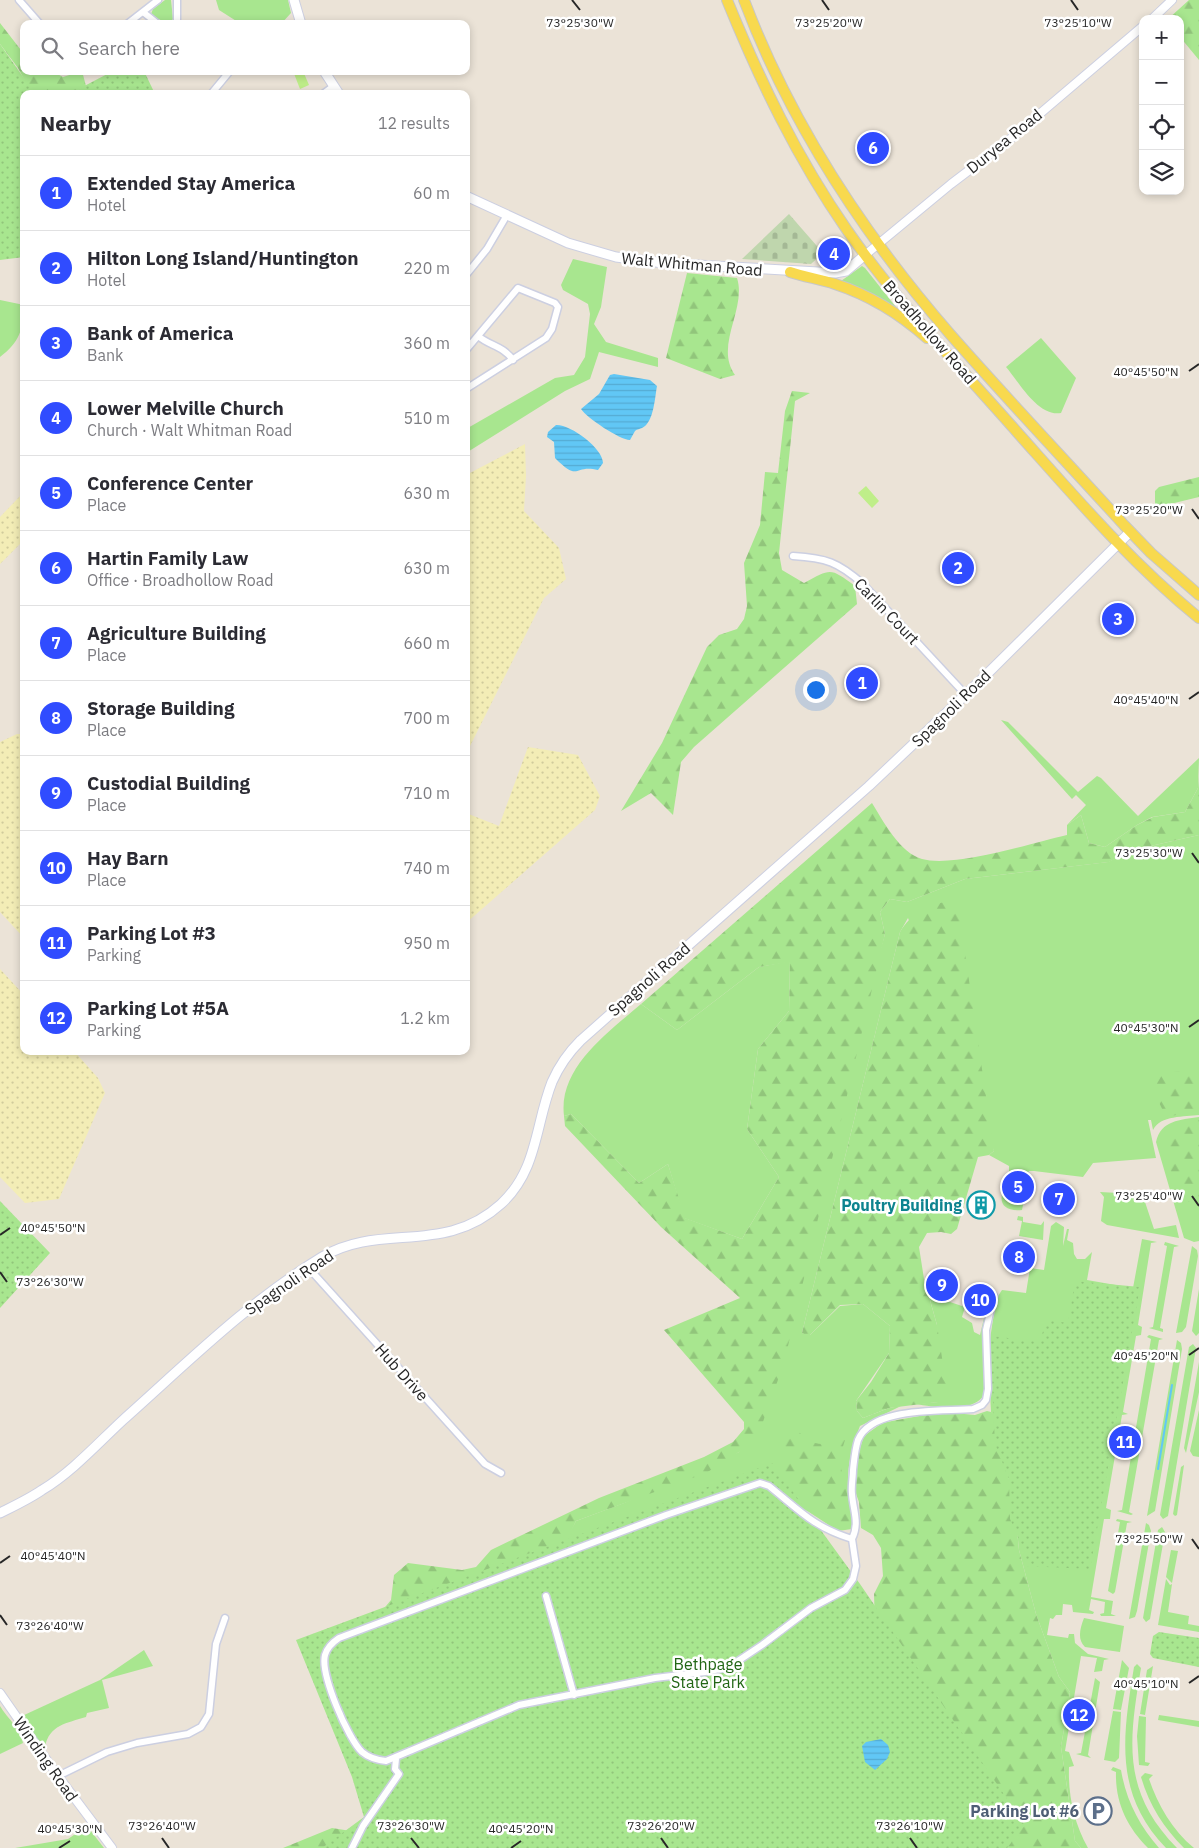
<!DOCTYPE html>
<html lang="en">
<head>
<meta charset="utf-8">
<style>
  :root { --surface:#fff; --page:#f7f7f7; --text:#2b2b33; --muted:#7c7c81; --line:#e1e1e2; --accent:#304cff }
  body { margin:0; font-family:"IBM Plex Sans",sans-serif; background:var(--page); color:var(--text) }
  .controls { position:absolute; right:15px; top:15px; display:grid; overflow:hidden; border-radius:10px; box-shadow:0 2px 8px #0003 }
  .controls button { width:45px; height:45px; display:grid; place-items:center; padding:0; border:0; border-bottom:1px solid var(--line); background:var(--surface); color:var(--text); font:25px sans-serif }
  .you { position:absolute; left:815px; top:689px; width:18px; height:18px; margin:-12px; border:4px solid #fff; border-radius:50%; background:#1a73e8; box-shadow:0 0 0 8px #1a73e833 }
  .badge { display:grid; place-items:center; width:32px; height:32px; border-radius:50%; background:var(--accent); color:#fff; font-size:16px; font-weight:700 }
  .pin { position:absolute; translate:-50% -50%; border:2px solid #fff; box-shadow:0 1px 5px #0006 }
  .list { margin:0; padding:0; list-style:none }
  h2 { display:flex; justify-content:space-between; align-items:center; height:65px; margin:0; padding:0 20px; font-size:21px }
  h2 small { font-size:16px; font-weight:400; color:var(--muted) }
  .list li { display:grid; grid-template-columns:32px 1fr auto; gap:15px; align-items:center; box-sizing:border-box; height:75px; padding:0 20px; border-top:1px solid var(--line) }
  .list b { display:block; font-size:19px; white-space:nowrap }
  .list p { margin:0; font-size:16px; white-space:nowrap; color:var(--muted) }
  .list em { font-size:16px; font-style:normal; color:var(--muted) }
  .icon { flex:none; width:28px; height:28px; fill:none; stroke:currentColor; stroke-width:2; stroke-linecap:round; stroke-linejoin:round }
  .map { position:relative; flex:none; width:1199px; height:1848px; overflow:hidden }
  .search { position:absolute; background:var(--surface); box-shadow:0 2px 8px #0003; left:20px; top:20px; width:450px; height:55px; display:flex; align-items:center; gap:12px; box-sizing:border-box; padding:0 18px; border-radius:10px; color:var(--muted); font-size:19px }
  .panel { position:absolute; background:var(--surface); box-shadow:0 2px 8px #0003; left:20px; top:90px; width:450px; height:965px; border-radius:10px }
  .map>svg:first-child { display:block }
  .grass { fill:#a8e68f }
  .forest { fill:url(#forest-firs) }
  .sand { fill:url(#sand-dots) }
  .cemetery { fill:url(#cemetery-stones) }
  .park { fill:url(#park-dots) }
  .pitch { fill:#bfee89 }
  .water { fill:url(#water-rules) }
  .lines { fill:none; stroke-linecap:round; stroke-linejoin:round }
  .stream { stroke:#61c7f5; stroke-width:2 }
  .minor-casing { stroke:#cccfe1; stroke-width:9 }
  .tertiary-casing { stroke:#cccfe1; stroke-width:10 }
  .secondary-casing { stroke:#cccfe1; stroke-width:11 }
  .primary-casing { stroke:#c7c7c7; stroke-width:12 }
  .minor { stroke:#fff; stroke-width:6 }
  .tertiary { stroke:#fff; stroke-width:8 }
  .secondary { stroke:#fff; stroke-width:9 }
  .primary { stroke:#f8d94e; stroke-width:10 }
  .ticks { fill:none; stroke:#272727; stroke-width:2 }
  .labels { text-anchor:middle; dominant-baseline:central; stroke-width:5; stroke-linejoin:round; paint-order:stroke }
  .street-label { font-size:16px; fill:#272727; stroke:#fff }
  .culture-label { font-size:16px; font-weight:bold; fill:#0d838f; stroke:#fff; text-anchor:end }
  .park-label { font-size:16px; fill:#226615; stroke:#fff }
  .service-label { font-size:16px; font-weight:bold; fill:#4e5e75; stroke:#fff; text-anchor:end }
  .ticks-label { font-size:12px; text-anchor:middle; fill:#272727; stroke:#fff; stroke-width:5; stroke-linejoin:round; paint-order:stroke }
</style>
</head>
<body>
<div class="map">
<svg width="1199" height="1848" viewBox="0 0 1199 1848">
  <defs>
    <pattern id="forest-firs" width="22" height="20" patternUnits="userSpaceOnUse" patternTransform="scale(1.25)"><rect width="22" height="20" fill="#a8e68f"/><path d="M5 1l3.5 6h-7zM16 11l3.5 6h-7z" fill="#91c57b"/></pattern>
    <pattern id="sand-dots" width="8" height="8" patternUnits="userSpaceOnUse" patternTransform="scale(1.25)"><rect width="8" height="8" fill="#f3edb6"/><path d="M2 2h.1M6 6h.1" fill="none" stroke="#d0cb9c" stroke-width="1.8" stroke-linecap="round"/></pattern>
    <pattern id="cemetery-stones" width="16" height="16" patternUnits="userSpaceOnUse" patternTransform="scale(1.25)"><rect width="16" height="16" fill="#bfd6ad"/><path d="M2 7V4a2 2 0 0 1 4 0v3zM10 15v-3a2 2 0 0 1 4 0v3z" fill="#a4b895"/></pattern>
    <pattern id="park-dots" width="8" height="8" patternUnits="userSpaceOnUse" patternTransform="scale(1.25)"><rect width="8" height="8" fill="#a8e68f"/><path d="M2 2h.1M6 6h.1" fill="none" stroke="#91c57b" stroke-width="1.8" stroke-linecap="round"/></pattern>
    <pattern id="water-rules" width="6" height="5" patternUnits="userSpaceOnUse" patternTransform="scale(1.25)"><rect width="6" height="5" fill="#61c7f5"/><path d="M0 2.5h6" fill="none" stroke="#54abd2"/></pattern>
  </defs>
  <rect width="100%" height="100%" fill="#ebe3d7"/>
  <!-- grass -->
  <path class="grass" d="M165 0H171L173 19 169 24 154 17 151 14 153 9Z
    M216 0H288L291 13 281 24H241L219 10Z
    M573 259 607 267 601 307 594 324 606 342 658 358V367L599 352 590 379 565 391 466 453V429L555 378 574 375 585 357 590 314 588 304 563 290 561 285Z
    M862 266 865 268 899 311 841 281Z
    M0 300 24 305C24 329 19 343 0 357Z
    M1041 338 1076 378 1061 413C1038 417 1019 382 1006 367Z
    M1001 720 1008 722 1078 792 1097 776 1101 778 1138 816 1199 758 1198 788 1185 812 1152 817 1137 825 1105 847 1089 843 1081 815 1067 825 1086 805 1076 795 1072 799Z
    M1199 835V1115C1185 1117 1160 1115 1153 1130L1151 1120H1148L1156 1158 1093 1163 1083 1177 1034 1171H1029L1026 1177 1013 1174 1012 1179 1009 1178V1166L989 1155 994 1151 908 918 900 932 802 1333 810 1335 840 1306 863 1304 890 1326 889 1353 856 1401 857 1411 863 1418 889 1408 901 1406 860 1426C851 1448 847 1467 848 1491 849 1504 854 1516 852 1529L838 1531 792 1501 576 1544 569 1534 576 1521 624 1503 739 1452 885 934 880 912 890 899 907 902 965 879 1108 862 1133 850Z
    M790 961 789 1011 758 1049 747 1129 779 1177 742 1239 684 1218 668 1164 639 1183 571 1114 564 1116C558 1067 609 1032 641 1004L677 1030 759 967Z
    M1199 1117V1241L1194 1242 1184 1238 1156 1142C1161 1120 1180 1120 1199 1117Z
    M1008 1181 1012 1182 1010 1197 1024 1200 1022 1210C999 1212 997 1198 1008 1181Z
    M1100 1192 1137 1194 1145 1202 1154 1229 1176 1225 1179 1238 1107 1225 1101 1221 1104 1197Z
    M1018 1216 1023 1217V1222L1041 1225 1044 1221 1043 1240 1019 1236 1022 1221 1017 1220Z
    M1056 1222 1064 1227 1063 1246 1067 1229H1069L1067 1240 1073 1243 1074 1254 1077 1259H1085L1092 1252 1087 1280 1133 1288 1142 1239 1157 1242 1151 1243 1138 1325 1142 1327 1141 1335 1136 1336 1123 1412 1128 1414 1122 1415 1106 1508 1111 1510 1110 1519H1104L1091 1597 1113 1601 1111 1614 1116 1616H1101L1100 1614 1104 1613 1105 1602 1091 1599 1089 1610 1094 1612 1093 1614 1073 1612 1072 1605 1063 1604 1062 1615H1056L1053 1619 1050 1618 1047 1635 1068 1638 1069 1634H1074L1075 1643 1088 1654 1109 1659 1104 1660 1102 1671 1094 1672 1097 1658 1081 1656 1065 1751 1069 1752 1074 1766 1069 1767C1068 1796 1074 1823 1088 1848H1081L1075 1841 1061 1747 1070 1692 1059 1677 1036 1614 1019 1550 1014 1500 991 1412 988 1353 996 1299 1002 1290 1026 1293 1030 1268 1044 1270 1051 1226Z
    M1165 1242 1179 1246 1174 1247 1160 1328 1163 1329V1332L1149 1328 1153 1327 1167 1246 1164 1245Z
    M1192 1246 1197 1250 1198 1256 1186 1327 1182 1332 1176 1333Z
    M927 1289 938 1298 965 1307 962 1317 972 1323 974 1332 980 1335 984 1318 987 1317 986 1392C974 1415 936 1407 915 1404L938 1402 937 1325Z
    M1199 1289V1333L1196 1336 1192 1331Z
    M1149 1335 1163 1339 1159 1340 1129 1512 1133 1514 1131 1515 1117 1511 1122 1510 1151 1339 1147 1337Z
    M1177 1340 1181 1343 1182 1349 1155 1511 1147 1516Z
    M1193 1344 1196 1348 1168 1516 1163 1519 1160 1515 1189 1347Z
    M1199 1362V1392L1186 1453 1184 1448Z
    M1199 1410V1457L1193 1456 1190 1451Z
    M1184 1465 1177 1515 1175 1516 1173 1514 1181 1467Z
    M1117 1519 1132 1522 1127 1523 1115 1592 1113 1594 1108 1591 1120 1522 1116 1521Z
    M1146 1523 1149 1525 1151 1531 1137 1611 1135 1617 1129 1619Z
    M1162 1527 1165 1532 1150 1619 1146 1622 1143 1618 1158 1530Z
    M1171 1550 1178 1551 1172 1583 1166 1577Z
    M1166 1579 1170 1585 1172 1584 1168 1612 1189 1616 1188 1624 1199 1626V1632L1158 1625Z
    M1084 1618 1124 1626 1120 1652 1085 1647C1077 1640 1080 1628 1084 1618Z
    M144 1650 153 1666 102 1680 109 1708 87 1713 86 1717C67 1723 49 1725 45 1747L41 1745 22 1716 100 1680Z
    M1122 1660 1129 1668 1121 1710 1113 1709Z
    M1137 1664 1141 1668C1129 1740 1121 1791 1177 1848H1166C1113 1793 1123 1735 1134 1667Z
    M1153 1666 1145 1715 1140 1714 1147 1670Z
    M1095 1678 1100 1682 1088 1755 1091 1758 1076 1754 1081 1753Z
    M0 1706C7 1718 21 1729 23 1743L0 1754Z
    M1113 1711 1121 1712 1119 1758 1115 1762 1104 1760Z
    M1159 1715 1199 1721V1727L1158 1720Z
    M1139 1716 1146 1717 1145 1762 1150 1763 1148 1766 1139 1765 1137 1736Z
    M1113 1767 1121 1770C1126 1800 1139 1825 1159 1848H1148C1127 1827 1115 1802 1116 1772L1111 1770Z
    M1145 1773 1153 1775 1149 1779C1158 1805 1172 1830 1194 1848H1184C1164 1828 1149 1805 1141 1777Z
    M87 1826 104 1848H15L68 1839Z"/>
  <!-- forest -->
  <path class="forest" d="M1189 0H1199V60L1180 37V19H1168Z
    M0 23 24 54V71H52L63 77 82 71 86 86 69 94H24L15 98 28 87 18 68 0 44Z
    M687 273 737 278C747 309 714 346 735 375L720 379 666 358Z
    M792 391 810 393 795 401 779 553 782 570 804 583C832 568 830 568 855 586L857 604 694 747 681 762 673 815 651 793 621 811 662 743 707 647 719 635 737 629 744 619 747 606 744 563 760 525 765 472 778 473 785 411Z
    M1199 477V497L1162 506 1155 504V491L1159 487Z
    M1199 776V835L1133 850 1109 862 965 879 907 902 890 899 880 912 885 934 784 1363 759 1433 739 1452 706 1473 576 1521 570 1534 576 1544 381 1612 391 1600 394 1575 408 1563 462 1570 476 1567 491 1550 599 1498 704 1457 733 1442 744 1429V1422L664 1330 740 1298 661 1227 565 1126 564 1116 571 1114 639 1183 668 1164 685 1218 742 1239 779 1177 747 1129 758 1049 789 1011 790 962 759 967 677 1030 641 1004 872 803C883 821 900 853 922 859 954 868 1032 843 1067 835V825L1081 815 1089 843 1105 847 1137 825 1153 817 1185 812 1198 788Z
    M949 901 959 912 994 1151 989 1155 978 1157 957 1229 951 1234 941 1232 927 1233 919 1247 924 1279 937 1325 948 1397 938 1402 889 1408 863 1418 857 1411 856 1401 871 1382 889 1353 890 1326 863 1304 840 1305 809 1336 802 1333 900 932C911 913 928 905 949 901Z
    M1185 1071 1194 1074 1199 1107 1196 1111 1171 1116 1165 1115 1155 1094 1153 1079 1161 1073Z
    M1199 1120V1201L1186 1202 1174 1197 1166 1135 1174 1128Z
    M987 1411 991 1412 998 1422 1004 1459 1014 1500 1019 1550 1036 1614 1059 1677 1070 1692 1061 1747 1075 1841 1081 1848H937L876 1659 874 1594 883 1576 881 1548 873 1535 861 1528 859 1502 855 1491 856 1460 864 1436 882 1423 897 1420 942 1412 975 1415Z
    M792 1426C814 1446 816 1447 845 1440L839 1459 853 1520 852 1529 836 1527 812 1506 785 1488 781 1478 785 1431Z
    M332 1828 351 1831 387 1848H283Z"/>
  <!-- sand -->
  <path class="sand" d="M525 444 526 476 524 511 559 548 566 579 544 598 466 754V475Z
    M24 492V540L0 564V517Z
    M17 734H24V938L0 912V742Z
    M528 747 578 755 600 796 595 810 466 923V813L499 826Z
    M0 969 24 995V1051H74L98 1078 105 1093 59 1199 25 1203 0 1177Z"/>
  <!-- cemetery -->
  <path class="cemetery" d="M789 214 823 253 811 264 742 259Z"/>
  <!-- park -->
  <path class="park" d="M0 44 35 94H24V257L0 260Z
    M113 71H144L155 94H69Z
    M0 1201 50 1253 0 1308Z
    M1075 1281 1140 1287 1090 1569 1024 1566V1551L1010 1519 1009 1479 995 1444 990 1342 992 1336 1040 1342 1046 1320 1068 1323Z
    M772 1463 860 1584 1025 1825 1007 1848H322L364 1817 352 1777 296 1640Z
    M1159 1632 1199 1638V1667L1153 1658 1150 1654 1153 1636Z"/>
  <!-- pitch -->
  <path class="pitch" d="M293 71H303L309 85 300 89Z
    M866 486 879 501 872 508 858 493Z"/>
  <!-- water -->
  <path class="water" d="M614 374 650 380 657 386C655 396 654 423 642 428 640 429 637 429 635 431L630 440C620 440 587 418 581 409L599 394 610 375Z
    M556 425C570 424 603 448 603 463L598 470C573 464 580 483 555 458L554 442 547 437 548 432Z
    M881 1739 888 1745 890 1752 887 1759 875 1770 865 1762 862 1746 866 1742Z"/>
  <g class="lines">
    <!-- stream -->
    <path class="stream" d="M1158 1469 1172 1385"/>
    <!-- minor casing -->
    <g class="minor-casing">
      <path id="minor" d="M19 0 40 24
        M177 0V24
        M143 12 158 24
        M127 24 158 0
        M211 94 230 71
        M323 94 334 86
        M466 275 487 249 507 215
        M478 336C490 346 503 346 513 360
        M466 350 518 288 555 303 558 307 552 329 546 338 466 389
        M793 556C826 558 838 562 863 584L966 695
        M305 1268 314 1274 485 1464 501 1473
        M760 1483 769 1486C799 1510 813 1527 852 1539L856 1566 853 1579 845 1590 811 1608 762 1645 729 1667 705 1672 655 1678 519 1705 386 1761C377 1760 369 1758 362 1752 348 1739 320 1674 325 1655 327 1648 333 1642 339 1638L666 1515Z
        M852 1539C860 1523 853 1510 852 1494 851 1486 853 1478 853 1470 854 1461 855 1449 858 1440 872 1406 943 1412 973 1409L982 1405 986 1400 988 1389 986 1330 994 1296
        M546 1596 574 1695
        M58 1776 107 1752 137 1743 188 1734 201 1727 209 1714 216 1644 225 1618
        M352 1848 363 1826 399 1774 395 1769 396 1759"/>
    </g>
    <!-- tertiary casing -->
    <g class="tertiary-casing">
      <path id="tertiary" d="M1152 19 1172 0
        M865 255 951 184 1009 140 1143 26
        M0 1693 58 1776 112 1848"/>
    </g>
    <!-- secondary casing -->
    <g class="secondary-casing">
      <path id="secondary" d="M294 0 301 24
        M324 71 339 94
        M466 196 568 243 616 257 663 263 835 273 846 271 865 255
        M0 1513C14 1506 29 1499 42 1490 72 1472 97 1444 123 1420 187 1363 248 1302 322 1257 381 1222 444 1256 501 1204 538 1170 535 1125 552 1082 559 1066 569 1052 581 1040L869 786 981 680 1130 532"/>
    </g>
    <!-- primary casing -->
    <g class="primary-casing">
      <path id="primary" d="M727 0C760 81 797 158 847 230 897 302 959 366 1017 432 1075 497 1131 563 1199 618
        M744 0C790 122 865 236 950 334 1007 399 1066 461 1124 525L1151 553 1199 595
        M790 272C805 277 820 279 835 284 869 295 900 314 927 338"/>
    </g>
    <!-- minor -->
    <use href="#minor" class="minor"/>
    <!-- tertiary -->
    <use href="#tertiary" class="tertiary"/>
    <!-- secondary -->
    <use href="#secondary" class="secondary"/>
    <!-- primary -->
    <use href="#primary" class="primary"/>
  </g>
  <!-- ticks -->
  <path class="ticks" d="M572 0 580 10M822 0 829 10M1071 0 1078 10M1189 371 1199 364M1192 509 1199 519M1189 699 1199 692M1192 853 1199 863M1189 1027 1199 1020M1192 1196 1199 1206M0 1235 10 1228M0 1272 7 1282M1189 1355 1199 1348M1192 1539 1199 1549M0 1563 10 1556M0 1615 7 1625M1189 1683 1199 1676M162 1838 169 1848M411 1838 419 1848M661 1838 668 1848M910 1838 917 1848M59 1848 70 1841M511 1848 521 1841"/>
  <!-- icons -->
  <defs>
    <g id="building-ring" transform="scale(1.4375)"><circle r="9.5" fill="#fff" stroke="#0f9aa8" stroke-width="1.5"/><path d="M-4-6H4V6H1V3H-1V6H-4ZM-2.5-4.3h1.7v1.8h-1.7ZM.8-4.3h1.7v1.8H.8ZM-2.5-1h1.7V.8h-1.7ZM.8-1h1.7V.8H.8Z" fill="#0f9aa8"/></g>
    <g id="parking-ring" transform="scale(1.4375)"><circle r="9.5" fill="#fff" stroke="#5c6f8a" stroke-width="1.5"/><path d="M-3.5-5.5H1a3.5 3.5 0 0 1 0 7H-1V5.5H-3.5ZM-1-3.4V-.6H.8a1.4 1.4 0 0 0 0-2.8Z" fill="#5c6f8a"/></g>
  </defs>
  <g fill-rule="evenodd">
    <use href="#building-ring" x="981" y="1205"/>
    <use href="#parking-ring" x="1098" y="1811"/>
  </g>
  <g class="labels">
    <!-- street labels -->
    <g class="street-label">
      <text transform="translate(1004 141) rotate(-39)">Duryea Road</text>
      <text transform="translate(692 264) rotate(5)">Walt Whitman Road</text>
      <text transform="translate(930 332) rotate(49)">Broadhollow Road</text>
      <text transform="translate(887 611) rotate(46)">Carlin Court</text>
      <text transform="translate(951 708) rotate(-44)">Spagnoli Road</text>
      <text transform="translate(649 979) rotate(-41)">Spagnoli Road</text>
      <text transform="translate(289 1282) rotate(-34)">Spagnoli Road</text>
      <text transform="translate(402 1372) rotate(48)">Hub Drive</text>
      <text transform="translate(46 1759) rotate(55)">Winding Road</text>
    </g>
    <!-- culture labels -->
    <g class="culture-label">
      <text x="962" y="1205">Poultry Building</text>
    </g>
    <!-- park labels -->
    <g class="park-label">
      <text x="708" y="1664">Bethpage<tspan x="708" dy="18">State Park</tspan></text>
    </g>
    <!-- service labels -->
    <g class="service-label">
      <text x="1079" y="1811">Parking Lot #6</text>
    </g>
  </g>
  <g class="ticks-label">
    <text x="580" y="27">73°25'30"W</text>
    <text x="829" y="27">73°25'20"W</text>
    <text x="1078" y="27">73°25'10"W</text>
    <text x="1146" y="376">40°45'50"N</text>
    <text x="1149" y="514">73°25'20"W</text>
    <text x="1146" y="704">40°45'40"N</text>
    <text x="1149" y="857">73°25'30"W</text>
    <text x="1146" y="1032">40°45'30"N</text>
    <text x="1149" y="1200">73°25'40"W</text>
    <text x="53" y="1232">40°45'50"N</text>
    <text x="50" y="1286">73°26'30"W</text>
    <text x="1146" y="1360">40°45'20"N</text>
    <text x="1149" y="1543">73°25'50"W</text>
    <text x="53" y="1560">40°45'40"N</text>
    <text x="50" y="1630">73°26'40"W</text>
    <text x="1146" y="1688">40°45'10"N</text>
    <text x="162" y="1830">73°26'40"W</text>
    <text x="411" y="1830">73°26'30"W</text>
    <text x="661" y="1830">73°26'20"W</text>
    <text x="910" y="1830">73°26'10"W</text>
    <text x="70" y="1833">40°45'30"N</text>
    <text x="521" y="1833">40°45'20"N</text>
  </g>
</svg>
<div class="controls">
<button>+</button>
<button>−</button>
<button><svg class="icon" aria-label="locate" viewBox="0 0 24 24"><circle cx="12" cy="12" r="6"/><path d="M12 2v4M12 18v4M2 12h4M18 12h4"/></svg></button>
<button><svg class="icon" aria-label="layers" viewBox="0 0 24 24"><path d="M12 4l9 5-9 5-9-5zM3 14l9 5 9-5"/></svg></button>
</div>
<div class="you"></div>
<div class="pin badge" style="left:862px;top:683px">1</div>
<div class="pin badge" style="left:958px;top:568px">2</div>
<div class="pin badge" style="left:1118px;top:619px">3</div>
<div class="pin badge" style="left:834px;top:254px">4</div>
<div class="pin badge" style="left:1018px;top:1187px">5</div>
<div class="pin badge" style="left:873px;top:148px">6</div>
<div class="pin badge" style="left:1059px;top:1199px">7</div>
<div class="pin badge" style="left:1019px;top:1257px">8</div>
<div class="pin badge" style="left:942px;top:1285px">9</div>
<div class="pin badge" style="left:980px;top:1300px">10</div>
<div class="pin badge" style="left:1125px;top:1442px">11</div>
<div class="pin badge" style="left:1079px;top:1715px">12</div>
<div class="search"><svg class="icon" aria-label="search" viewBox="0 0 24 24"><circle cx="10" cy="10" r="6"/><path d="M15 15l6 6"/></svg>Search here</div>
<section class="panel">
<h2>Nearby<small>12 results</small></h2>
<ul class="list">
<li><span class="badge">1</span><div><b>Extended Stay America</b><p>Hotel</p></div><em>60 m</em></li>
<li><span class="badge">2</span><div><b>Hilton Long Island/Huntington</b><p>Hotel</p></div><em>220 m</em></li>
<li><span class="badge">3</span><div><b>Bank of America</b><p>Bank</p></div><em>360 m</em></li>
<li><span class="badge">4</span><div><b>Lower Melville Church</b><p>Church · Walt Whitman Road</p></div><em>510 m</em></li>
<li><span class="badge">5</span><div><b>Conference Center</b><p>Place</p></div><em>630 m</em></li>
<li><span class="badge">6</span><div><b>Hartin Family Law</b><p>Office · Broadhollow Road</p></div><em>630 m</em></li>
<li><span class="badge">7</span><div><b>Agriculture Building</b><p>Place</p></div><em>660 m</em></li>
<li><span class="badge">8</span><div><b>Storage Building</b><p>Place</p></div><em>700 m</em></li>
<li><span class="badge">9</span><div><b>Custodial Building</b><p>Place</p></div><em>710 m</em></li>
<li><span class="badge">10</span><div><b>Hay Barn</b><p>Place</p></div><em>740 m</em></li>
<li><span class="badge">11</span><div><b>Parking Lot #3</b><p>Parking</p></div><em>950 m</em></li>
<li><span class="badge">12</span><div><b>Parking Lot #5A</b><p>Parking</p></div><em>1.2 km</em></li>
</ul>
</section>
</div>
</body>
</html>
